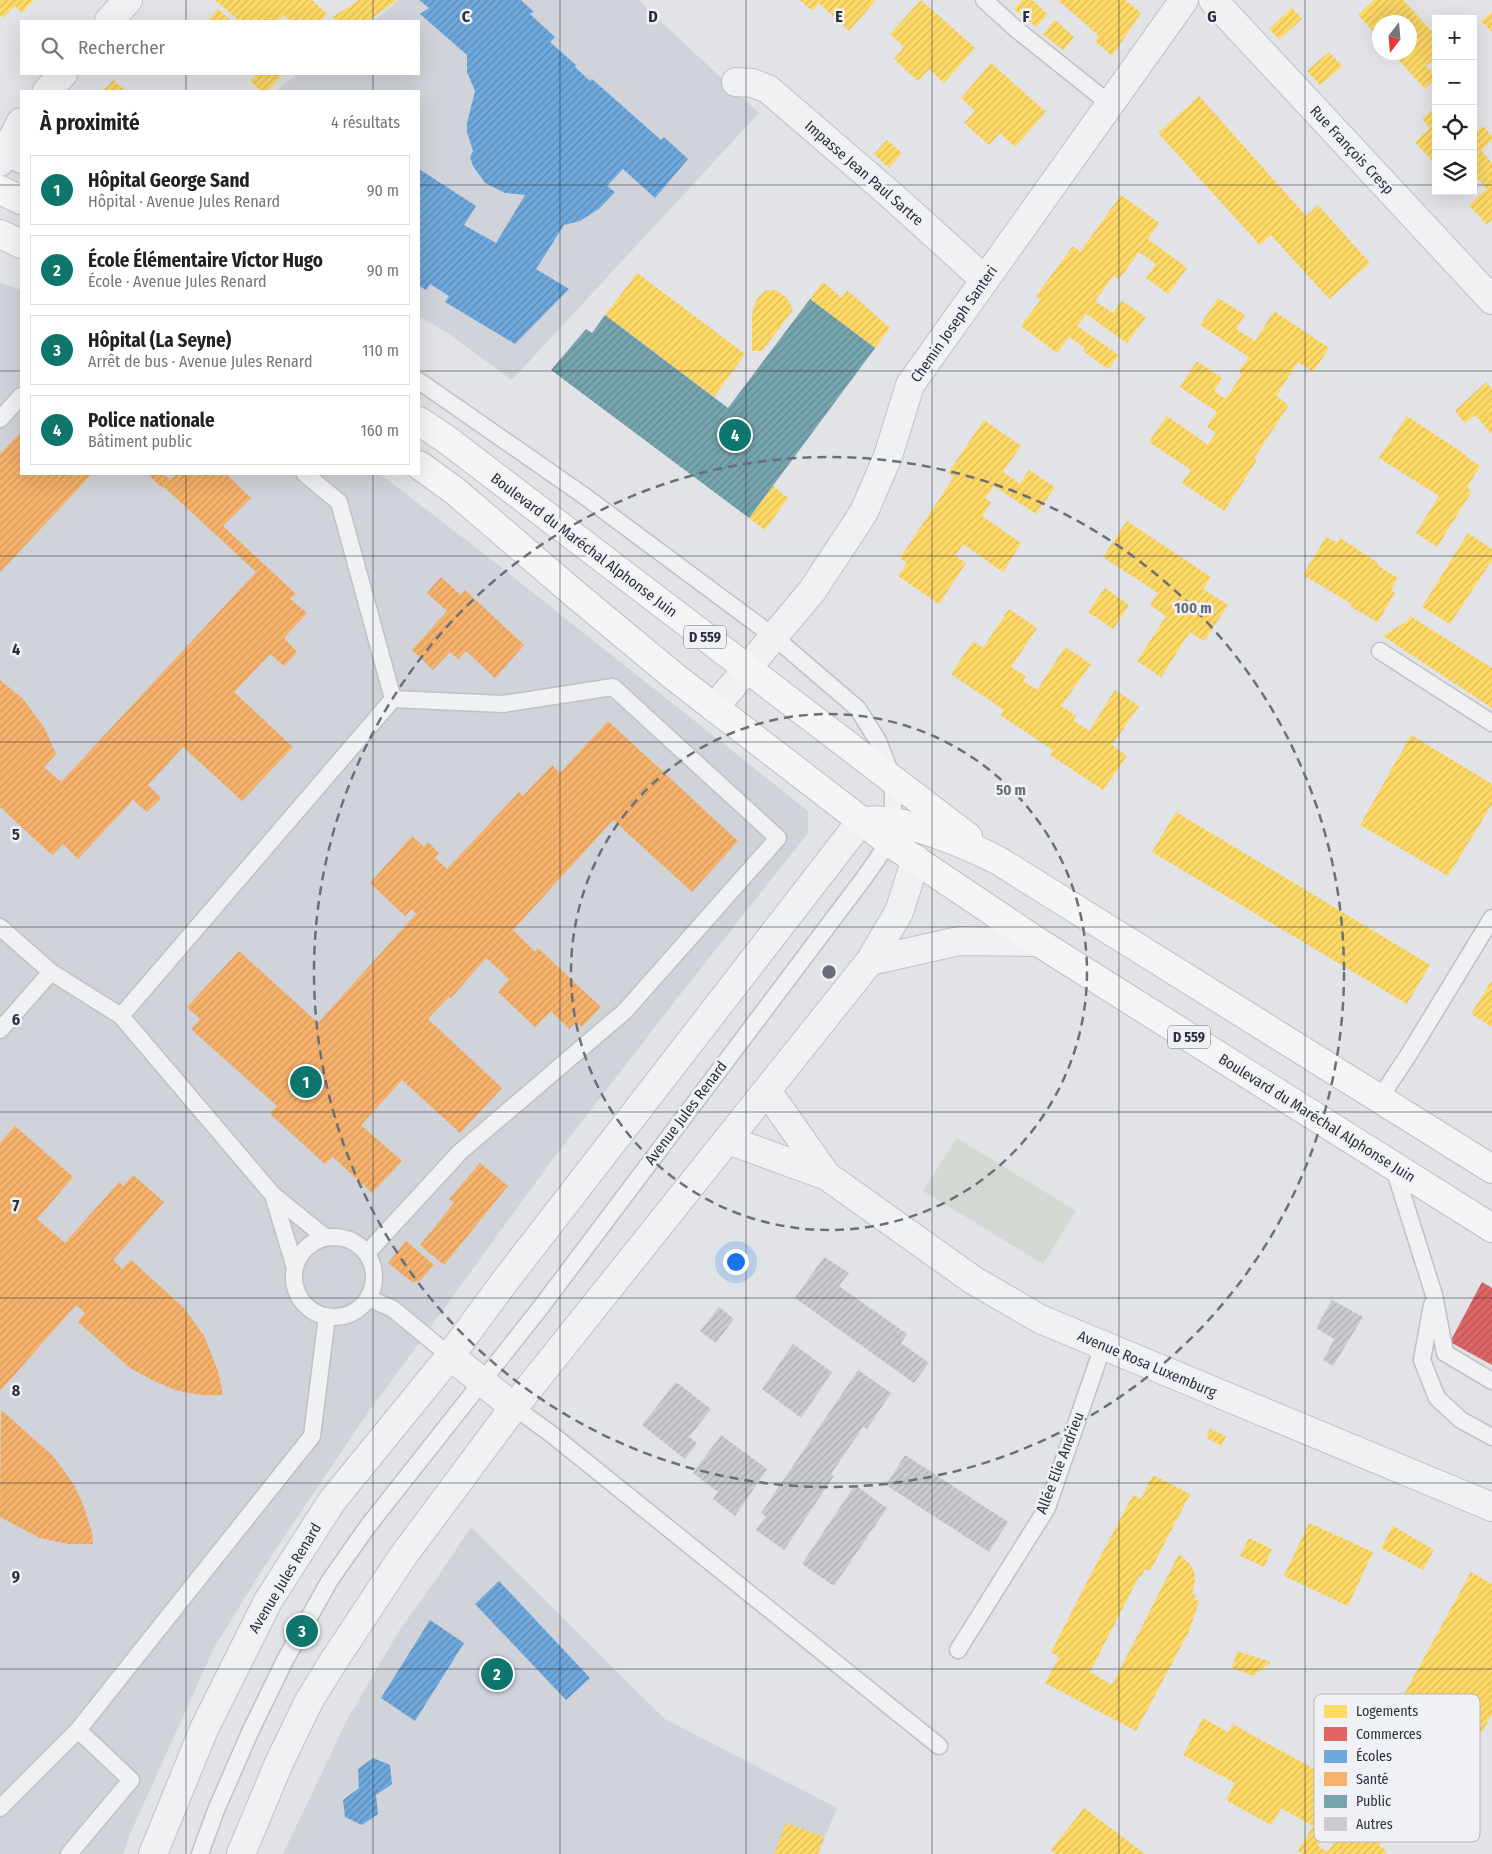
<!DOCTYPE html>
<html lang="fr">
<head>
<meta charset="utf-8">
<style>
  :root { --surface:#fff; --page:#f2f2f2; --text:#222; --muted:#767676; --line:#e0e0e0; --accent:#0f766e }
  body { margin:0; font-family:"Fira Sans Condensed",sans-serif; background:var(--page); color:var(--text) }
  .controls { position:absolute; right:15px; top:15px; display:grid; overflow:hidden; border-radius:0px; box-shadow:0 5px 20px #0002 }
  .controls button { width:45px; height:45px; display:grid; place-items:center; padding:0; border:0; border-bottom:1px solid var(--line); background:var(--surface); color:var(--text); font:25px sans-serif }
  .compass { position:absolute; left:1372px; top:15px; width:45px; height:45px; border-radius:50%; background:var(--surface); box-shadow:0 5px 20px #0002; rotate:196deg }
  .you { position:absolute; left:735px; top:1261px; width:18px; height:18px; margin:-12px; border:4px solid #fff; border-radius:50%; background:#1a73e8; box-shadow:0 0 0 8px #1a73e833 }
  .badge { display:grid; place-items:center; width:32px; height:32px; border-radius:50%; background:var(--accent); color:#fff; font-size:16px; font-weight:700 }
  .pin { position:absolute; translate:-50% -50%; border:2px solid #fff; box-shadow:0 1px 5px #0006 }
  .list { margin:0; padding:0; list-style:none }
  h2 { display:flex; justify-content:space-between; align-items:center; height:65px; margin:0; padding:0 20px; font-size:21px }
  h2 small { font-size:16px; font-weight:400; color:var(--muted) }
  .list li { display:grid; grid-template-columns:32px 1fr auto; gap:15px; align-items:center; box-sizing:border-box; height:70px; margin:0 10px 10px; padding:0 10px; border:1px solid var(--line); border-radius:0px }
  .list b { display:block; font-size:19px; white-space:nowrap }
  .list p { margin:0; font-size:16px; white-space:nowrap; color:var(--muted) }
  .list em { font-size:16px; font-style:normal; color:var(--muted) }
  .icon { flex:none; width:28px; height:28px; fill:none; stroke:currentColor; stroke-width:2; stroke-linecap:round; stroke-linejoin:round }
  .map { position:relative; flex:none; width:1492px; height:1854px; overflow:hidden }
  .search { position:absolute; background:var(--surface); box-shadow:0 5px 20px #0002; left:20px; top:20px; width:400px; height:55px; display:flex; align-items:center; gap:12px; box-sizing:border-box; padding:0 18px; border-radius:0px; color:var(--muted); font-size:19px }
  .panel { position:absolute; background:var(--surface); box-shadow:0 5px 20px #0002; left:20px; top:90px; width:400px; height:385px; border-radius:0px }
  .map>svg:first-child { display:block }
  .built { fill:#d0d3d9 }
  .grass { fill:#d2d9d2 }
  .homes { fill:url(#homes-hatch); fill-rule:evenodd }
  .shops { fill:url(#shops-hatch) }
  .schools { fill:url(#schools-hatch) }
  .health { fill:url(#health-hatch) }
  .public { fill:url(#public-hatch) }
  .building { fill:url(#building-hatch) }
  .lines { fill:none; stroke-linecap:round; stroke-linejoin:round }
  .service-casing { stroke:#c0c1c4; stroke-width:19 }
  .minor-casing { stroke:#c0c1c4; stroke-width:30 }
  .primary-casing { stroke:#bec0c3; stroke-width:30 }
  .service { stroke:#f0f1f3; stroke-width:16 }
  .minor { stroke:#f0f1f3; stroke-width:28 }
  .primary { stroke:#f5f5f6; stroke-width:28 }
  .grid { fill:none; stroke:#2a303d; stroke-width:1; stroke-opacity:0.55 }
  .ring { fill:none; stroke:#6a6f78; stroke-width:2.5; stroke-dasharray:9 6 }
  .labels { text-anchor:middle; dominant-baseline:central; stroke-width:5; stroke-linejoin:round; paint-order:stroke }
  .shield { fill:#eff1f5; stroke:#656a74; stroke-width:1 }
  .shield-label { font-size:14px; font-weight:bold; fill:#2a303d }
  .street-label { font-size:15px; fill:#2a303d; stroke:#eff1f5 }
  .key { fill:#eff1f5; stroke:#b4b7be; stroke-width:1 }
  .key-label { font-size:14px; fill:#2a303d }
  .grid-label { font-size:16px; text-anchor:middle; font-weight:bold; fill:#2a303d; stroke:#eff1f5; stroke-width:5; stroke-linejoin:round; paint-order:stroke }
  .centre { fill:#6a6f78; stroke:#eff1f5; stroke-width:2.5 }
  .ring-label { font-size:15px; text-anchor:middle; font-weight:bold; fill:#6a6f78; stroke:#eff1f5; stroke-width:5; stroke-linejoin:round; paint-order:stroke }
</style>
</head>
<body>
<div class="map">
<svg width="1492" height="1854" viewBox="0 0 1492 1854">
  <defs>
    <pattern id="homes-hatch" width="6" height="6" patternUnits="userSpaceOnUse" patternTransform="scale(1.25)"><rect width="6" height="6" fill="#ffd966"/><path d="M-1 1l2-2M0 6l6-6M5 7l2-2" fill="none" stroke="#dbbb59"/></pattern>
    <pattern id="shops-hatch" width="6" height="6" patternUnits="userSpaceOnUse" patternTransform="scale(1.25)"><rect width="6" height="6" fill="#e06666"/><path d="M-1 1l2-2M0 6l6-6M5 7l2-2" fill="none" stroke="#b65455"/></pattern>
    <pattern id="schools-hatch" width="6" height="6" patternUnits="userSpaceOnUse" patternTransform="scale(1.25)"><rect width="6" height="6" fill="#6fa8dc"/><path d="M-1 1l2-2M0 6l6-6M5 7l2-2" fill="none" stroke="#5b89b4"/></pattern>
    <pattern id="health-hatch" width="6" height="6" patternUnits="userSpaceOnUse" patternTransform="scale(1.25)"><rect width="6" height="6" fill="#f6b26b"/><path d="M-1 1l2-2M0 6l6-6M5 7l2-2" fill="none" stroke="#d3995e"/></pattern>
    <pattern id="public-hatch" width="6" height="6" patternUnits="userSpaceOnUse" patternTransform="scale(1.25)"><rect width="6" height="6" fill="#76a5af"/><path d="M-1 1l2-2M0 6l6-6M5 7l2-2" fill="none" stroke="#618790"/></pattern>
    <pattern id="building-hatch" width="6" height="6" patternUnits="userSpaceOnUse" patternTransform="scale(1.25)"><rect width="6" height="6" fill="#cacbce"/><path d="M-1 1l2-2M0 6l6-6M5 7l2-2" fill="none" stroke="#aeafb2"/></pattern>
  </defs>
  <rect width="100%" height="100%" fill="#e1e3e6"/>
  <!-- built -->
  <path class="built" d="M399 0H638L759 113 512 380 449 334 419 316V91H276L297 74H419V21H374Z
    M0 283 21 290V474H380L492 560 808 811V833L675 1001 549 1164 360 1424 262 1570 214 1648 130 1834 123 1854H0Z
    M471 1527 665 1719 837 1808 818 1854H283L348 1718 399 1631 435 1581Z"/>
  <!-- grass -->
  <path class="grass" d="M957 1138 1076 1211 1043 1264 923 1191Z"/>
  <!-- homes -->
  <path class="homes" d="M0 0H34L22 13 15 6 3 18 0 15Z
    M215 0H312L327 14 321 21H291L284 15 278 21H239Z
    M359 0H397L368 21H336L333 17Z
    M800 0H876L849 31 819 3 812 11Z
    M921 0 975 48 944 83 929 69 918 81 894 59 904 47 890 34Z
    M1022 0H1032L1048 14 1036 27 1014 9Z
    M1058 0H1125L1141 13 1112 56 1095 41 1099 36Z
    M1374 0H1403L1436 36V58L1426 66 1436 76V79L1425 89 1391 52H1410V22H1380V39L1358 15Z
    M1292 8 1302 19 1279 39 1269 29Z
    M218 9 229 19 231 21H207Z
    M1492 12V32L1481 21Z
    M1055 20 1074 37 1063 50 1043 34Z
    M1329 52 1342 66 1320 85 1307 71Z
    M991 63 1046 112 1015 147 1000 133 989 145 964 123 975 111 961 98Z
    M257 74H283L268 91H261L250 81Z
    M113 80 126 91H103Z
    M1199 96 1306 216 1318 205 1370 263 1329 299 1271 235 1260 245 1158 133Z
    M1436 106V165L1415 142 1430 128 1422 119Z
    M1483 126 1492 136V140L1481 150 1492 163V220L1487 225 1469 205 1487 189 1478 179 1473 183V134Z
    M887 140 902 153 889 168 874 154Z
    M1121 195 1159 223 1148 239 1187 268 1168 294 1146 278 1156 264 1139 252 1119 279 1114 275 1095 301 1113 313 1122 301 1146 317 1127 343 1086 314 1077 326 1119 355 1108 369 1083 351 1085 348 1069 337 1057 353 1021 326 1041 299 1036 296 1073 246 1080 252Z
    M637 273 745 354 714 397 605 315Z
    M823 282 842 298 847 290 890 328 875 348 810 299Z
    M770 290H775L786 297 793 310 762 351H752V315L754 306 759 296 765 291Z
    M1218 298 1245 315 1236 329 1255 341 1274 311 1329 348 1313 372 1298 362 1276 396 1289 405 1254 458 1257 460 1224 511 1182 483 1191 470 1149 442 1167 416 1208 445 1216 433 1207 427 1217 412 1180 387 1197 361 1222 378 1214 391 1226 399 1242 374 1239 371 1249 357 1200 325Z
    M1486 382 1492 389V434L1475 415 1465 423 1455 411Z
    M1407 416 1466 455V457L1480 466 1467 487 1472 491 1437 547 1416 533 1439 496 1379 458Z
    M984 420 1021 446 1003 472 1020 484 1029 470 1055 487 1036 514 994 486 985 498 991 502 982 516 1021 543 1003 572 963 544 955 556 966 563 939 604 898 576 907 563 900 558 954 477 948 473Z
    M773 486 788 498 765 530 749 518Z
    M1127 521 1211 577 1203 589 1228 605 1204 641 1190 632 1161 677 1137 661 1166 616 1150 605 1158 593 1103 557Z
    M1468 533 1492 549V560L1450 624 1422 607Z
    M1326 537 1337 543 1340 538 1378 563 1377 565 1398 578 1391 590 1395 592 1378 622 1351 607 1352 604 1303 575Z
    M1105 588 1129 605 1113 629 1088 612Z
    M1009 609 1037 628 1011 667 1026 676 1023 681 1037 690 1065 647 1091 664 1061 706 1076 716 1073 720 1089 731 1115 690 1139 706 1112 745 1127 756 1103 790 1050 755 1053 750 1000 715 1004 710 951 674 973 641 983 648Z
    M1410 616 1492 668V708L1383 636 1407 621Z
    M1411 735 1492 784V804L1448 876 1360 825Z
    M1176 812 1430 965 1407 1004 1152 852Z
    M1492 980V1027L1471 1014Z
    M1210 1429 1226 1436 1222 1446 1206 1438Z
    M1153 1475 1190 1494 1150 1571 1145 1569 1141 1577 1139 1576 1090 1672 1112 1685 1179 1554 1190 1564 1194 1572 1195 1582 1192 1593 1196 1596 1194 1599 1199 1601 1190 1629 1136 1731 1045 1683 1059 1657 1051 1652 1091 1574 1133 1495 1141 1499Z
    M1309 1523 1373 1552 1348 1606 1284 1576Z
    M1393 1526 1434 1550 1423 1570 1381 1548Z
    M1249 1538 1272 1549 1264 1567 1240 1556Z
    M1471 1572 1492 1584V1714L1472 1749 1397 1707Z
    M1237 1651 1271 1662 1253 1676 1232 1668Z
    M1203 1718 1228 1732 1232 1724 1358 1793 1354 1801 1392 1822 1379 1846 1387 1851 1385 1854H1303L1298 1851 1313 1826 1281 1808 1271 1825 1226 1800 1235 1783 1183 1755ZM1325 1833 1336 1839 1328 1852 1318 1846Z
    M1084 1808 1145 1854H1056L1051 1850Z
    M786 1823 824 1837 818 1854H774Z"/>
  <!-- shops -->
  <path class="shops" d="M1482 1282 1492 1288V1365L1450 1342Z"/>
  <!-- schools -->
  <path class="schools" d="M419 0H521L534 12 530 14 555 37 550 42 576 65 575 67 590 81 592 79 661 140 664 137 688 159 655 198 623 169 607 186 615 192 600 208 580 221 564 225 536 269 569 289 515 344 445 302 449 296 430 284 426 290 419 286V169L476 206 464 225 496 243 525 195 505 193 485 183 473 166 470 157 473 151 467 132V123L475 91 467 72V55L420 14 429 8Z
    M499 1581 590 1678 566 1700 475 1604Z
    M430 1620 464 1643 415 1721 381 1698Z
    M373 1758 390 1765 392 1784 376 1795 378 1814 362 1825 345 1817 343 1800 359 1788 358 1769Z"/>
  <!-- health -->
  <path class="health" d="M21 432V474H92L0 572V454Z
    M147 474H164L170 480 176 474H226L251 498 223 526 296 594 290 599 307 613 284 638 297 652 284 666 270 654 234 692 293 747 242 801 183 747 148 785 161 798 147 812 133 800 78 859 63 844 52 855 0 807V680L24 700 45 729 56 754 44 767 61 782 256 572 164 487 162 488Z
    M441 577 461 595 465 590 524 645 495 678 466 651 458 659 450 652 433 670 412 650 447 611 427 593Z
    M608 721 738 841 692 892 613 820 513 930 535 952 538 948 601 1007 582 1027 576 1022 569 1029 551 1011 535 1027 498 992 509 979 486 958 451 998 449 997 428 1019 502 1088 460 1133 402 1080 361 1125 402 1161 372 1193 333 1157 325 1164 270 1114 277 1106 191 1029 200 1019 187 1007 239 951 318 1023 416 914 412 909 405 916 370 883 412 836 424 847 428 842 439 853 435 858 447 869 519 792 523 796 552 765 560 773Z
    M15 1126 73 1177 37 1219 65 1243 119 1182 123 1186 133 1175 164 1202 113 1260 122 1269 131 1260 184 1308 204 1336 218 1371 223 1395H200L175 1390 152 1380 130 1368 78 1322 85 1313 76 1305 0 1391V1143Z
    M480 1163 508 1186 444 1265 420 1245 454 1203 449 1199Z
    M406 1241 434 1265 420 1281 412 1282 388 1263Z
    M1 1410 52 1455 62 1468 74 1485 84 1507 92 1533 93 1544H68L40 1538 0 1517Z"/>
  <!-- public -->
  <path class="public" d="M810 299 875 348 749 518 551 370 586 329 592 333 605 315 728 408Z"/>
  <!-- building -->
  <path class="building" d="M824 1257 849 1273 839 1286 907 1334 901 1343 929 1363 914 1383 795 1298Z
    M1332 1300 1363 1317 1333 1366 1323 1360 1334 1339 1316 1328Z
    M719 1307 734 1319 716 1343 700 1331Z
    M793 1344 832 1372 801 1418 762 1389Z
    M858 1370 891 1393 867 1429 863 1427 831 1474 834 1476 784 1550 756 1530 766 1516 761 1513Z
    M676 1382 711 1409 689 1437 697 1443 685 1459 642 1425Z
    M721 1435 767 1469 735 1516 713 1499 718 1492 693 1473Z
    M905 1455 1008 1522 989 1552 886 1485Z
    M855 1485 887 1508 834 1586 802 1564Z"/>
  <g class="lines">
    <!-- service casing -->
    <g class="service-casing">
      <path id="service" d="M984 0 1016 29 1110 104
        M0 155 21 165
        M0 419 21 396
        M305 474 339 502 393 699
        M1380 651 1492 723
        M0 927 51 972 0 1030
        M51 972 121 1016
        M1380 1098 1409 1054 1492 918
        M1393 1165 1434 1295 1445 1353 1492 1381
        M273 1195 121 1016 393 699 503 704 613 687 778 838 625 1011 460 1152 367 1253
        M294 1277a40 40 0 1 1 80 0a40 40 0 1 1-80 0Z
        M295 1268 273 1195 325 1237
        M368 1298 393 1309 450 1356
        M1432 1305 1422 1360 1437 1398 1461 1420 1492 1437
        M514 1407 550 1433 939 1746
        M958 1650 1047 1508 1103 1346
        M0 1808 78 1730 312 1436 327 1316
        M69 1854 131 1780 78 1730
        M200 1854 216 1810 251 1730 285 1660 330 1580 368 1526 541 1307 864 878 889 842 893 811V779L878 741 858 709 773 636 583 495 419 381"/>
    </g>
    <!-- minor casing -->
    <g class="minor-casing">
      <path id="minor" d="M1213 0 1492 300
        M109 21 128 0
        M736 82 752 83 768 89 891 195 985 280
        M47 91 63 74
        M0 162 21 122
        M714 708 812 591 864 512 888 456 910 385 1184 0
        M870 961 899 912 916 859
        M767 1091 827 1176
        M728 1140 827 1176 973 1280 1040 1319 1492 1507
        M450 1356 514 1407
        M153 1854 204 1729 268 1601 332 1501 450 1356 505 1281 861 821
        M241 1854 279 1763 309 1701 333 1662 403 1556 514 1407 870 961 959 941 1038 942"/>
    </g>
    <!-- primary casing -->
    <g class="primary-casing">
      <path id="primary" d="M0 190 21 200
        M0 234 21 244
        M419 421 446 439 968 837
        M419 465 455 491 576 595 676 678 889 842 1038 942 1492 1228
        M861 821C869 821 877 820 885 821 916 824 971 846 999 861L1492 1169"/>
    </g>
    <!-- service -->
    <use href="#service" class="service"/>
    <!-- minor -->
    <use href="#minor" class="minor"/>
    <!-- primary -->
    <use href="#primary" class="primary"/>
  </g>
  <!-- grid -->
  <path class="grid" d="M186 0V21M373 0V21M560 0V1854M746 0V1854M932 0V1854M1119 0V1854M1305 0V1854M186 74V91M373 74V91M0 185H21M419 185H1436M1473 185H1492M0 371H21M419 371H1492M186 474V1854M373 474V1854M0 556H1492M0 742H1492M0 927H1492M0 1112H1492M0 1298H1492M0 1483H1492M0 1669H1492"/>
  <!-- distance rings -->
  <g class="ring">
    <circle cx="829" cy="972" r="258"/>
    <circle cx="829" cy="972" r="515"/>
  </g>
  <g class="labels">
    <!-- shield labels -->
    <g class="shield">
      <rect x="684" y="625.5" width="42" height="23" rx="4"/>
      <rect x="1168" y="1025.5" width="42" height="23" rx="4"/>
    </g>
    <g class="shield-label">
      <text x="705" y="637">D 559</text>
      <text x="1189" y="1037">D 559</text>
    </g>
    <!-- street labels -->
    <g class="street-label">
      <text transform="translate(1352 150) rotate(47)">Rue François Cresp</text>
      <text transform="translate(864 173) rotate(41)">Impasse Jean Paul Sartre</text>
      <text transform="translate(954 324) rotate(-55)">Chemin Joseph Santeri</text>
      <text transform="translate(584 545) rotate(37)">Boulevard du Maréchal Alphonse Juin</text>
      <text transform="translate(686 1113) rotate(-53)">Avenue Jules Renard</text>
      <text transform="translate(1317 1118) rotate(32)">Boulevard du Maréchal Alphonse Juin</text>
      <text transform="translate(1147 1364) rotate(23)">Avenue Rosa Luxemburg</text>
      <text transform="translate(1060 1463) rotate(-69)">Allée Elie Andrieu</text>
      <text transform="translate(285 1578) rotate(-59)">Avenue Jules Renard</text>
    </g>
  </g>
  <!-- legend -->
  <rect x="1314" y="1694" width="166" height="148" rx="8" class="key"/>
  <rect x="1324" y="1705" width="23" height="13" fill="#ffd966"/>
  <rect x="1324" y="1727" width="23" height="14" fill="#e06666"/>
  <rect x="1324" y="1750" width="23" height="13" fill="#6fa8dc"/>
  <rect x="1324" y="1772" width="23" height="14" fill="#f6b26b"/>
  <rect x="1324" y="1795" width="23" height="13" fill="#76a5af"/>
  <rect x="1324" y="1817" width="23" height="14" fill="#cacbce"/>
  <g class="key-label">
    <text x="1356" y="1716">Logements</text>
    <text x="1356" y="1739">Commerces</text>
    <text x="1356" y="1761">Écoles</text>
    <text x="1356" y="1784">Santé</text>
    <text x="1356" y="1806">Public</text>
    <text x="1356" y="1829">Autres</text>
  </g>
  <g class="grid-label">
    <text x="466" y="22">C</text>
    <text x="653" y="22">D</text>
    <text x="839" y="22">E</text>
    <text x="1026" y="22">F</text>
    <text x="1212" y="22">G</text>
    <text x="16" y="655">4</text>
    <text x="16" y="840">5</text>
    <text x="16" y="1025">6</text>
    <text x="16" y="1211">7</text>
    <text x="16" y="1396">8</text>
    <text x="16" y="1582">9</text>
  </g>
  <circle cx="829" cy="972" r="8" class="centre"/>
  <g class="ring-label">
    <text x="1193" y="613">100 m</text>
    <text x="1011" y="795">50 m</text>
  </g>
</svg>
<div class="controls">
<button>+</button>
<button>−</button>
<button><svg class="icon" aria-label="locate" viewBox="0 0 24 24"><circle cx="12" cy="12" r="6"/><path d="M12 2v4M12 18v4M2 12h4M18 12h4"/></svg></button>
<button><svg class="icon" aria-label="layers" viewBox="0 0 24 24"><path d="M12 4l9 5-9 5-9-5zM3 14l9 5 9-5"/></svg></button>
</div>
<svg class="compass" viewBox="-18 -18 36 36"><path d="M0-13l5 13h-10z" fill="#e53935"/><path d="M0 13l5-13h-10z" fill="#767676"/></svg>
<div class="you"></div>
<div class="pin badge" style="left:306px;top:1082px">1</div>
<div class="pin badge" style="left:497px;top:1674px">2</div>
<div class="pin badge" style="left:302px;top:1631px">3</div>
<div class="pin badge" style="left:735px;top:435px">4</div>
<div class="search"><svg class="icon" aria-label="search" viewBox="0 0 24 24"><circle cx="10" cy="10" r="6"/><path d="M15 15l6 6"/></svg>Rechercher</div>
<section class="panel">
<h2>À proximité<small>4 résultats</small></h2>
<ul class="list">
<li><span class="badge">1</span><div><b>Hôpital George Sand</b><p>Hôpital · Avenue Jules Renard</p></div><em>90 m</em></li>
<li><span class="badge">2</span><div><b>École Élémentaire Victor Hugo</b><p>École · Avenue Jules Renard</p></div><em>90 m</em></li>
<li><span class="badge">3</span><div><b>Hôpital (La Seyne)</b><p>Arrêt de bus · Avenue Jules Renard</p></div><em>110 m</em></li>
<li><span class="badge">4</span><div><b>Police nationale</b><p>Bâtiment public</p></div><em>160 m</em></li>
</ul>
</section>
</div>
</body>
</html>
